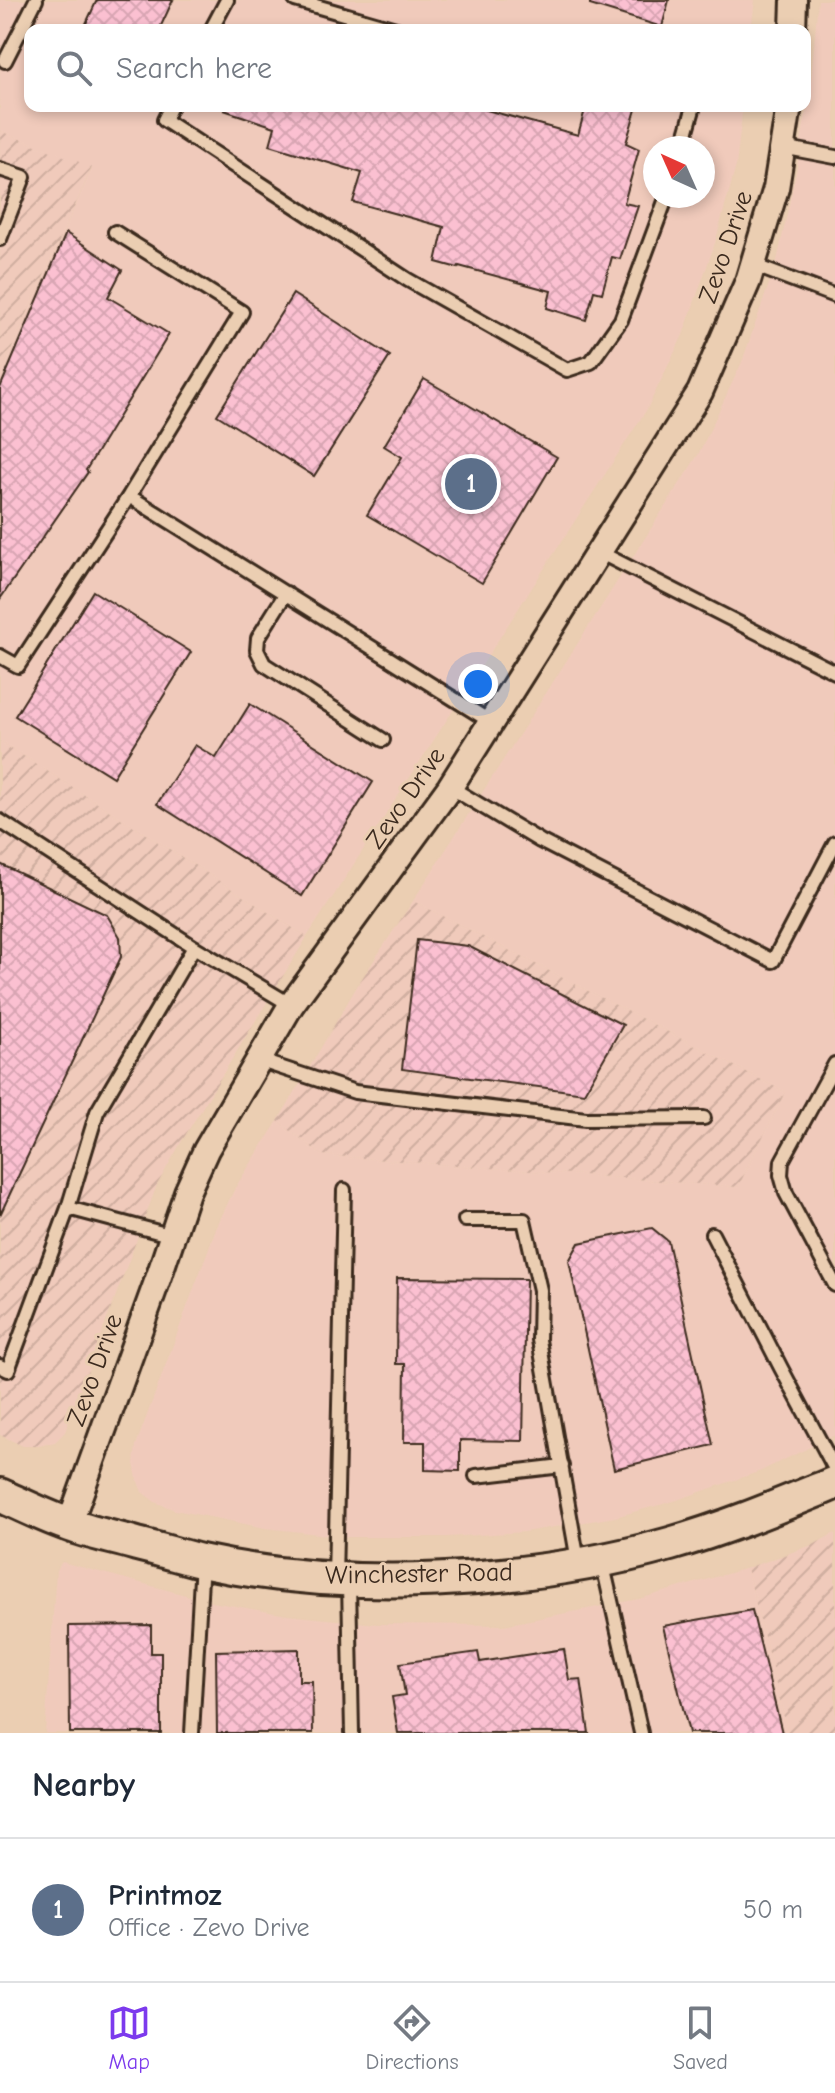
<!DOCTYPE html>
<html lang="en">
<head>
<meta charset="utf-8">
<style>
  :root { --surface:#fff; --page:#f2f2f3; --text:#1f2937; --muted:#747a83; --line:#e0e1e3; --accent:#7c3aed }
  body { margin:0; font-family:"Comic Neue",sans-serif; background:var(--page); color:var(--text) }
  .compass { position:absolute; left:643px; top:136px; width:72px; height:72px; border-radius:50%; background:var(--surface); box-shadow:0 4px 12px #0003; rotate:315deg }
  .you { position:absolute; left:478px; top:684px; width:28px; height:28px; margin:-20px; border:6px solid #fff; border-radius:50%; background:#1a73e8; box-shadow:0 0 0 12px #1a73e833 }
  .badge { display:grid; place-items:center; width:52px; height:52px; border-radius:50%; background:var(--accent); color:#fff; font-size:26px; font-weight:700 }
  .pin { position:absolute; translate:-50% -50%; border:4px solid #fff; box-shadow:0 2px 8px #0006 }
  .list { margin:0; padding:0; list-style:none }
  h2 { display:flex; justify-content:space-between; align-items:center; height:104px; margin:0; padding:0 32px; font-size:34px }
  h2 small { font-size:26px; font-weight:400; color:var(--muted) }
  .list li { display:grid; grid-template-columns:52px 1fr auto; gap:24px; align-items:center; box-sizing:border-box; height:144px; padding:0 32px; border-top:2px solid var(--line) }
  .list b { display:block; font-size:30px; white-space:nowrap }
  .list p { margin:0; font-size:26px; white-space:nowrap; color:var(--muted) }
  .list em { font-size:26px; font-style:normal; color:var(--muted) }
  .icon { flex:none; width:44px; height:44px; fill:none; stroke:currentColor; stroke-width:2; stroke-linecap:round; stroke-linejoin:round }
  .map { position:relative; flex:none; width:835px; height:1733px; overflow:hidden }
  .search { position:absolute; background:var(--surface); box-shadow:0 4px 12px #0003; left:24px; right:24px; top:24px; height:88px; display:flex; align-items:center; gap:20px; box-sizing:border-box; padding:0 28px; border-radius:16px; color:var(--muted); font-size:30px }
  .sheet { height:248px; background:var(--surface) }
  nav { display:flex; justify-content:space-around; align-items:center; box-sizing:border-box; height:112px; border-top:2px solid var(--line); background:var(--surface); font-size:22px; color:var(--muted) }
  nav a { display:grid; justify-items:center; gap:4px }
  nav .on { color:var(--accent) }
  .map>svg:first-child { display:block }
  .built { fill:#f0cabb; fill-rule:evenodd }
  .industrial { fill:url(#industrial-furrows) }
  .building { fill:url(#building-cross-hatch); stroke:#3b2a1e; stroke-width:2 }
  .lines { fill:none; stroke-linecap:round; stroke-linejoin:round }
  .lane-casing { stroke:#3b2a1e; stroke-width:18 }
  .street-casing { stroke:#3b2a1e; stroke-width:30 }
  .secondary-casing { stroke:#3b2a1e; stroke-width:38 }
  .lane { stroke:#ebceb2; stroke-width:12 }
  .street { stroke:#ebceb2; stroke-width:24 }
  .secondary { stroke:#ebceb2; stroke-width:32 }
  .labels { text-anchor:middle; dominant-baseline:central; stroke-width:6; stroke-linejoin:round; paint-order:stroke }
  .street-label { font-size:26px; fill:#3b2a1e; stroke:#ebceb2 }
</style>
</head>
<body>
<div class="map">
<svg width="835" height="1733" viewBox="0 0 835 1733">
  <defs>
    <pattern id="industrial-furrows" width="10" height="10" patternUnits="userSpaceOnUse" patternTransform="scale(2)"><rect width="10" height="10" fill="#f0cabb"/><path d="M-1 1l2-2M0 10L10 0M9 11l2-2" fill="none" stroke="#cfaea0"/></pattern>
    <pattern id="building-cross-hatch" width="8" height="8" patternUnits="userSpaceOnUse" patternTransform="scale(2)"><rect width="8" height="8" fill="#fbc0d1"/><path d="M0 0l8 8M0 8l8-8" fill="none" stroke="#d8a5b3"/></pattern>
  </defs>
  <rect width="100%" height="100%" fill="#ebceb2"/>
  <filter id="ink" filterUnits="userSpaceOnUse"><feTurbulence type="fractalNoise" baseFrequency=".0125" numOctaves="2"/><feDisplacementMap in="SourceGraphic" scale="16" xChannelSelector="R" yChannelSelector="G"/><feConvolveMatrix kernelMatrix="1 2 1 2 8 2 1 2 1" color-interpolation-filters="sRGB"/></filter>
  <g filter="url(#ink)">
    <!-- built -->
    <path class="built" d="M0 0H755L751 30H30V106H743L736 166 715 243 683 335 647 409 307 937 0 741V375L92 168 0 131ZM655 148H703V196H655Z
      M818 0H835V1435L761 1471 674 1501 615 1517 524 1532 448 1537H346L265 1528 175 1510 155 1502 142 1492 137 1479 134 1463 136 1445 217 1226 235 1188 278 1121 322 1155 738 1187 785 1092 413 901 698 455 742 362 777 261 797 167 811 80Z
      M62 1562 212 1602 287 1615 377 1624 504 1625 639 1599 747 1568 788 1733H45L56 1570Z"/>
    <!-- industrial -->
    <path class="industrial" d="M0 131 92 167 0 375Z
      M0 741 307 937 183 1139 157 1185 65 1432 55 1442 39 1446H23L0 1435Z
      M413 901 785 1092 738 1187 322 1155 278 1121 359 983Z
      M835 1533V1733H788L747 1568 815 1544Z"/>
    <!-- building -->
    <path class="building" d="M97 0H173L159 30H83Z
      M590 0H669L662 27 590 5Z
      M225 106H479L483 109 578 135 586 106H637L626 143 639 149 624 203 638 206 620 259 612 257 602 293 594 291 586 320 547 308 551 291 459 266 458 268 436 262 444 227 353 202 362 173 270 145 275 127 224 110Z
      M66 233 122 270 108 297 169 334 86 470 88 472 0 599V388Z
      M293 294 390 356 314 476 217 415Z
      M424 379 557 457 482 583 367 515 402 457 384 446Z
      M93 591 191 652 113 777 15 716Z
      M250 704 373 782 302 896 157 804 195 745 216 758Z
      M0 864 107 915 120 937 121 957 0 1215Z
      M417 940 468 946 623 1025 584 1093 402 1069Z
      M652 1228 668 1241 713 1445 614 1469 569 1261 579 1243Z
      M397 1278 526 1279 523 1441 460 1440V1471L425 1470V1442H404L405 1364H396Z
      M752 1610 782 1733H689L663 1626Z
      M151 1625V1653H161V1733H70L69 1626Z
      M299 1649V1681H312L313 1733H217L216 1651Z
      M564 1649 569 1680 581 1679 589 1733H398L392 1697 405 1695 400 1663 478 1652 480 1662Z"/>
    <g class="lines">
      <!-- lane casing -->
      <g class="lane-casing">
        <path id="lane" d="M295 0 399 30
          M211 30 227 0
          M5 61 36 0
          M171 106 164 120 408 280 567 370 591 362 621 320 667 196
          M782 147 835 157
          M682 148 694 106
          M0 169 24 177 0 239
          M753 265 835 296
          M129 496 491 722
          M599 552 835 672
          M286 593 258 638 257 650 264 664 383 740
          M0 656 18 666 129 496 242 312 115 232
          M450 787 540 841 773 961 835 843
          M0 821 194 947 291 1005
          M258 1060 355 1092 586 1119 704 1118
          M835 1064 782 1161 781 1175 786 1193 835 1285
          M68 1208 97 1112 194 947
          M465 1220H524L540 1290 539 1340 578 1561
          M712 1234 781 1368 835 1469
          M0 1366 8 1370 68 1208 173 1236
          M476 1476 562 1466
          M602 1561 641 1733
          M335 1578 344 1190
          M349 1582 352 1733
          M192 1733 202 1561"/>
      </g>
      <!-- street casing -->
      <g class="street-casing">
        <path id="street" d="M793 30 794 0
          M69 1525 159 1276 187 1192 206 1150 291 1005 450 787 700 392 748 281 776 188 789 106"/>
      </g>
      <!-- secondary casing -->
      <g class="secondary-casing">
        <path id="secondary" d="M0 1495C22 1505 44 1516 67 1524 89 1533 114 1537 137 1544 158 1549 180 1556 201 1561 346 1593 528 1584 670 1544 727 1528 781 1505 835 1483"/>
      </g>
      <!-- lane -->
      <use href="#lane" class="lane"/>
      <!-- street -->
      <use href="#street" class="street"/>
      <!-- secondary -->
      <use href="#secondary" class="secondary"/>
    </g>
  </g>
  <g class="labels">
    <!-- street labels -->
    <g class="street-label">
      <text transform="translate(726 247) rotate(-71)">Zevo Drive</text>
      <text transform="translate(406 798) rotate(-55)">Zevo Drive</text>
      <text transform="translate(95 1370) rotate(-70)">Zevo Drive</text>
      <text transform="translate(419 1574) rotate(-1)">Winchester Road</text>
    </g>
  </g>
</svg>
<svg class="compass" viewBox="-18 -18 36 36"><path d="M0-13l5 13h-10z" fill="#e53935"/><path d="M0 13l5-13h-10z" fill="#747a83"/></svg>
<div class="you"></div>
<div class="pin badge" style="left:471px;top:484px;background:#5c6f8a">1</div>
<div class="search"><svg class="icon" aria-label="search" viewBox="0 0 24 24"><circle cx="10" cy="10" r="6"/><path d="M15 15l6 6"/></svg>Search here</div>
</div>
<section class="sheet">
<h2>Nearby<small></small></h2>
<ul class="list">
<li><span class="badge" style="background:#5c6f8a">1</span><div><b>Printmoz</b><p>Office · Zevo Drive</p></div><em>50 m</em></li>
</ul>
</section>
<nav>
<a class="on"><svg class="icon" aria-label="map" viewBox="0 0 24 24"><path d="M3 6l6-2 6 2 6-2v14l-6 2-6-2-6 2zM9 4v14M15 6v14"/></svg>Map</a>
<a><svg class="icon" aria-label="directions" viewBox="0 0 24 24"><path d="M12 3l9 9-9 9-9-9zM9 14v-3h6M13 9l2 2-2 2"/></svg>Directions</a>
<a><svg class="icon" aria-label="saved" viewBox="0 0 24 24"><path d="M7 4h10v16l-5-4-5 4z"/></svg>Saved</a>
</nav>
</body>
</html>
